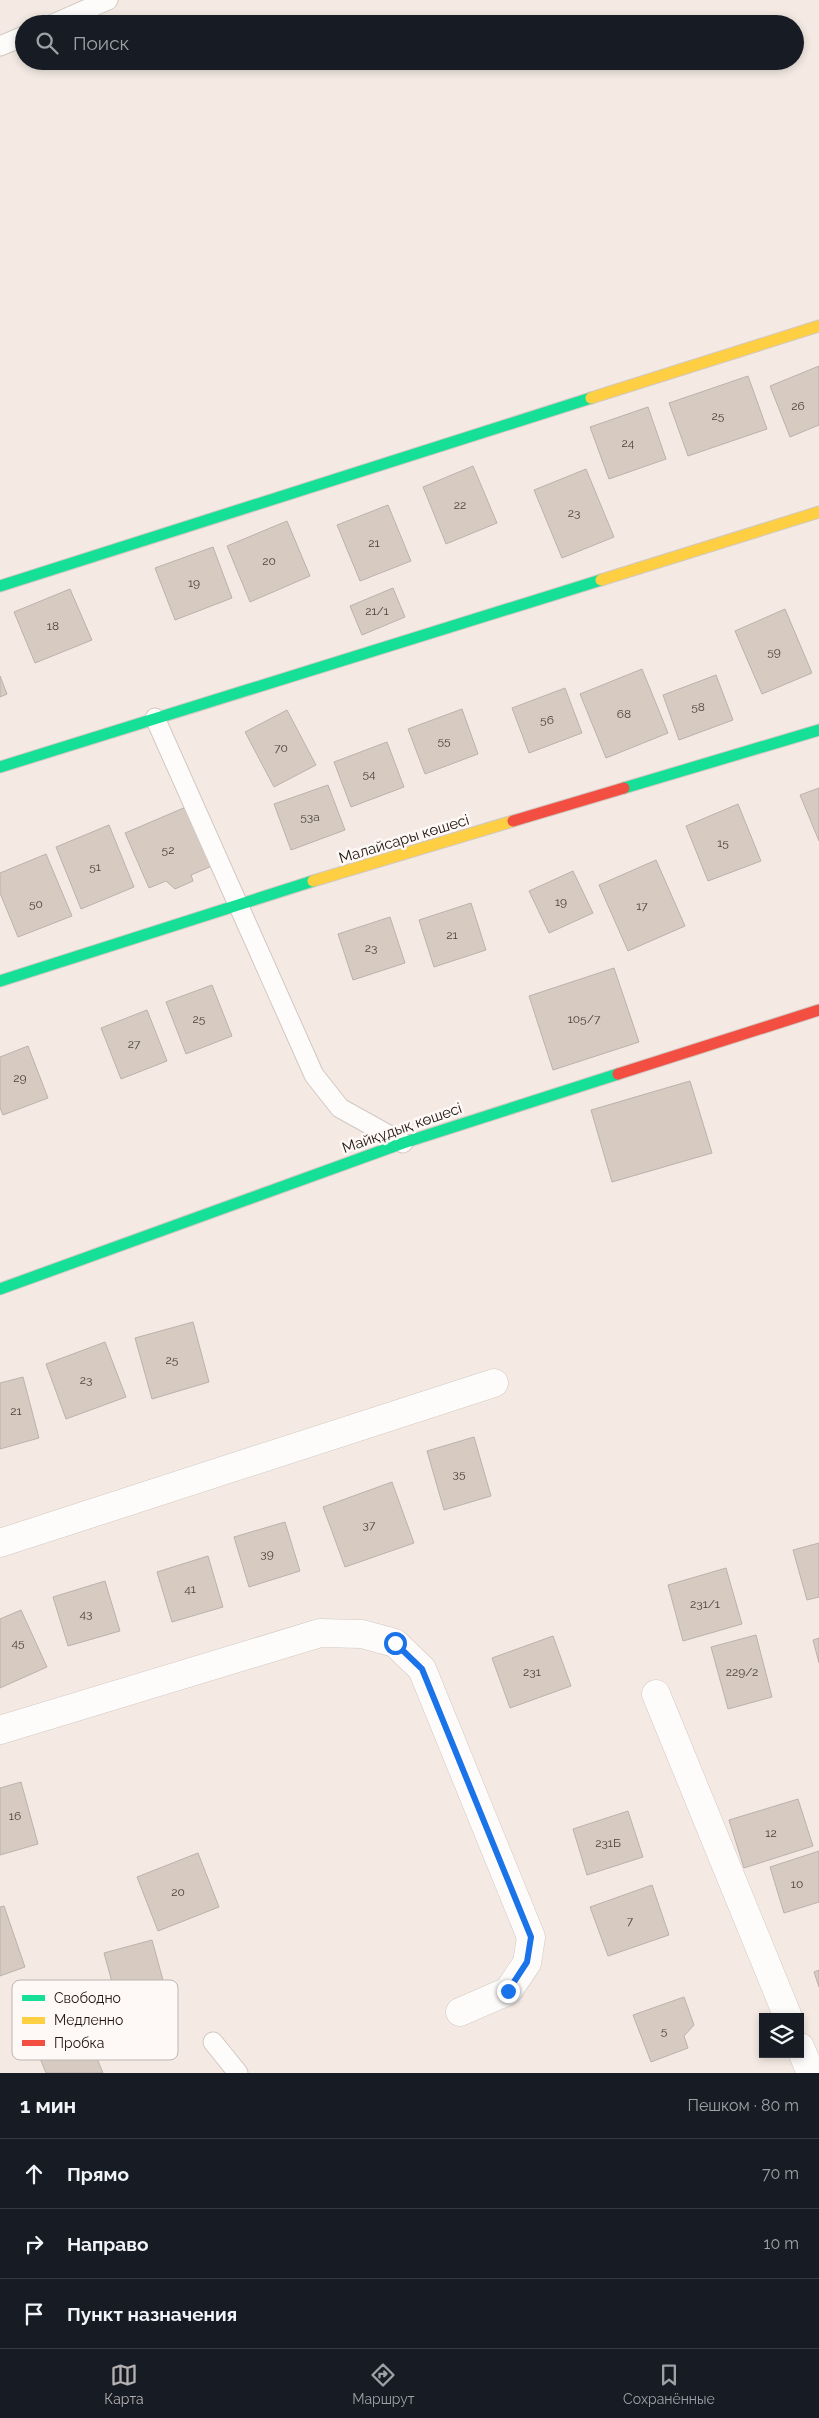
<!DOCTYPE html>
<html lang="ru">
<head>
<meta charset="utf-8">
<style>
  :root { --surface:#171b24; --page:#242831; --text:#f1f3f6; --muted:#9ea1a6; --line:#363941; --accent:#b4b1b0 }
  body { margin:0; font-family:Raleway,sans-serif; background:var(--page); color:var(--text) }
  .controls { position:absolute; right:15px; bottom:15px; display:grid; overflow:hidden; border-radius:0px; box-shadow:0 2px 8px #0003 }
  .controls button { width:45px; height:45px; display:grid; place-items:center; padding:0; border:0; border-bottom:1px solid var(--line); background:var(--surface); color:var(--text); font:25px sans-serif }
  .stop { position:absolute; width:15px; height:15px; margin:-11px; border:4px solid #1a73e8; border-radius:50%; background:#fff }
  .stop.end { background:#1a73e8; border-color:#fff; box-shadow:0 1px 5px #0008 }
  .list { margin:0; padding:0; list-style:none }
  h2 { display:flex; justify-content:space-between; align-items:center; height:65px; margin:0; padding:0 20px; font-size:21px }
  h2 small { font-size:16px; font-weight:400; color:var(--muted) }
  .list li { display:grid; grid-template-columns:32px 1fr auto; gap:15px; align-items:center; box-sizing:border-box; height:70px; padding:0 20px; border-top:1px solid var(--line) }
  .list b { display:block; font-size:19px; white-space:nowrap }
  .list em { font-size:16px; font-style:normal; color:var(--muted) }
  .icon { flex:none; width:28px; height:28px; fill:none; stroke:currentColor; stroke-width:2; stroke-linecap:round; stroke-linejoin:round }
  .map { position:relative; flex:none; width:819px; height:2073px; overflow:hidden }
  .search { position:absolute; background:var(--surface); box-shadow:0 2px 8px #0003; left:15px; right:15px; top:15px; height:55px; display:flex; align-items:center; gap:12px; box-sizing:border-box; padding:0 18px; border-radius:28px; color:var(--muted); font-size:19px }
  .sheet { height:275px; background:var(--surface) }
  nav { display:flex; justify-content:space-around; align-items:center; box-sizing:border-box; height:70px; border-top:1px solid var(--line); background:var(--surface); font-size:14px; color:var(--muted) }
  nav a { display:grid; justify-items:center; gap:2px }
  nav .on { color:var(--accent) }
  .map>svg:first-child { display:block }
  .building { fill:#d6cac1; stroke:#bcb2ad }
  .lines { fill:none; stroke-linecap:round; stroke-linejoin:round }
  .lane-casing { stroke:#d1c8c1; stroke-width:21 }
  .street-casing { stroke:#d1c8c1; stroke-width:29 }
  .fast-casing { stroke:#d1c8c1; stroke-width:13 }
  .slow-casing { stroke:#d1c8c1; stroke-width:13 }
  .jam-casing { stroke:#d1c8c1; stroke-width:13 }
  .lane { stroke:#fdfcfb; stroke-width:19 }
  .street { stroke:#fdfcfb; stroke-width:28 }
  .fast { stroke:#16e098; stroke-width:11 }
  .slow { stroke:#ffcf43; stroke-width:11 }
  .jam { stroke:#f24e42; stroke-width:11 }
  .route { stroke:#1a73e8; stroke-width:6 }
  .labels { text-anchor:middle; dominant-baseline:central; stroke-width:5; stroke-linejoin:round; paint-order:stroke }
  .number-label { font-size:12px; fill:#4c433c }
  .street-label { font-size:15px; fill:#1e1610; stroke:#fef9f6 }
  .key { fill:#fef9f6; stroke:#bbb5b1; stroke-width:1 }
  .key-label { font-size:14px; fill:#1e1610 }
</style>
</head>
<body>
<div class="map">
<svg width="819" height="2073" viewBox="0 0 819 2073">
  <rect width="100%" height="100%" fill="#f4eae3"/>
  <!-- building -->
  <path class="building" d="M819 366V425L790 437 770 386Z
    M748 376 767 429 688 456 669 403Z
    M648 407 666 459 609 479 590 427Z
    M473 466 497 523 446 544 423 487Z
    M586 469 614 537 562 558 534 490Z
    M388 505 411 561 360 581 337 525Z
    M287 521 310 576 250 602 227 546Z
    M213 547 232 598 175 620 155 568Z
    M393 588 405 617 362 635 350 606Z
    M70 589 92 640 35 663 14 612Z
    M785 609 812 673 762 694 735 631Z
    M642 669 668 733 606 758 580 694Z
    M716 675 733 720 679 740 663 695Z
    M0 676 7 694 0 697Z
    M565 688 582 733 529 753 512 708Z
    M462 709 478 754 425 774 408 729Z
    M287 710 316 765 274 787 245 732Z
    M387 742 404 787 351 807 334 762Z
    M328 785 345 830 291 850 274 804Z
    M819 788V841L800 795Z
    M738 804 761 861 708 881 686 826Z
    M186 807 212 866 191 875 193 881 175 889 166 881 149 888 125 833Z
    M109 825 134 887 81 909 56 847Z
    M46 854 72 916 18 937 0 893V873Z
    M656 860 685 926 628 951 599 885Z
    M573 871 593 913 549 933 529 891Z
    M471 903 486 950 434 967 419 920Z
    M390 917 405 963 353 980 338 934Z
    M614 968 639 1042 553 1070 529 996Z
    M212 985 232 1036 186 1054 166 1002Z
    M147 1010 167 1061 121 1079 101 1028Z
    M28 1046 48 1098 3 1115 0 1108V1057Z
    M690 1081 712 1153 612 1182 591 1110Z
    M193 1322 209 1382 152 1399 135 1338Z
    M105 1342 126 1397 66 1419 46 1364Z
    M23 1377 39 1438 0 1449V1383Z
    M474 1437 491 1496 444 1510 427 1451Z
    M392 1482 414 1543 345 1567 323 1507Z
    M285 1522 300 1571 249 1587 234 1537Z
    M819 1543V1597L807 1600 793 1550Z
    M208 1556 223 1607 172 1622 157 1572Z
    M726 1568 742 1624 683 1641 668 1585Z
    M105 1581 120 1631 68 1646 53 1597Z
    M21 1610 47 1667 0 1688V1619Z
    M756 1635 772 1697 728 1709 711 1647Z
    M553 1636 571 1686 510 1708 492 1658Z
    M819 1638V1663L813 1640Z
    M21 1782 38 1844 0 1855V1788Z
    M798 1799 813 1846 744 1868 729 1820Z
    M628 1811 643 1857 587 1875 573 1829Z
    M819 1851V1902L784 1913 770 1867Z
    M198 1853 219 1907 158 1931 137 1877Z
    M652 1885 669 1935 608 1956 590 1907Z
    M4 1906 25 1967 0 1976V1907Z
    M152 1940 169 2002 121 2015 104 1953Z
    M819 1970V1987L814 1972Z
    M684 1997 694 2025 684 2036 688 2048 651 2062 633 2015Z
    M77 2009 103 2073H46L28 2029Z"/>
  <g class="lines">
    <!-- lane casing -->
    <g class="lane-casing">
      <path id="lane" d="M53 24 108 0
        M0 46 24 36
        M155 718 314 1075 340 1108 403 1143
        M213 2042 238 2073"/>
    </g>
    <!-- street casing -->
    <g class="street-casing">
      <path id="street" d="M0 1543 494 1383
        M656 1694 788 2017
        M0 1730 320 1633 362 1634 395 1643 422 1669 531 1937 527 1963 508 1991 460 2012
        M800 2047 811 2073"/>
    </g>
    <!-- fast casing -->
    <g class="fast-casing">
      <path id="fast" d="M0 586 591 398
        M0 767 601 580
        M624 788 819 730
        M0 981 313 881
        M0 1289 403 1143 618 1074"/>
    </g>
    <!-- slow casing -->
    <g class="slow-casing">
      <path id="slow" d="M591 398 819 326
        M601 580 819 512
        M313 881 513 821"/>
    </g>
    <!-- jam casing -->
    <g class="jam-casing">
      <path id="jam" d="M513 821 624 788
        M618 1074 819 1010"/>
    </g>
    <!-- lane -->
    <use href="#lane" class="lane"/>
    <!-- street -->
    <use href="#street" class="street"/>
    <!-- fast -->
    <use href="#fast" class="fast"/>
    <!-- slow -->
    <use href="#slow" class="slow"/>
    <!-- jam -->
    <use href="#jam" class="jam"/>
  </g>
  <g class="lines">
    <!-- route -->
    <path class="route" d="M395 1643 422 1669 531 1937 527 1962 508 1991"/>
  </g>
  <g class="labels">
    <!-- number labels -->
    <g class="number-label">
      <text x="798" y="406">26</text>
      <text x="718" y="416">25</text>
      <text x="628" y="443">24</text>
      <text x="460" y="505">22</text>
      <text x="574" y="513">23</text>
      <text x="374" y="543">21</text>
      <text x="269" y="561">20</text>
      <text x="194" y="583">19</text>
      <text x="377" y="611">21/1</text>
      <text x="53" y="626">18</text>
      <text x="774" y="652">59</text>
      <text x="698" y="707">58</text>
      <text x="624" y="714">68</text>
      <text x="547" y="720">56</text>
      <text x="444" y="741">55</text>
      <text x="281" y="748">70</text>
      <text x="369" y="774">54</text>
      <text x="310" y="817">53а</text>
      <text x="723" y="843">15</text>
      <text x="168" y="850">52</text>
      <text x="95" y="867">51</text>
      <text x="561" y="902">19</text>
      <text x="36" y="904">50</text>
      <text x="642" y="906">17</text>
      <text x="452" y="935">21</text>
      <text x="371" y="948">23</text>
      <text x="199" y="1019">25</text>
      <text x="584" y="1019">105/7</text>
      <text x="134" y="1044">27</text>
      <text x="20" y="1078">29</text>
      <text x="172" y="1360">25</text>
      <text x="86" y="1380">23</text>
      <text x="16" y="1411">21</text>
      <text x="459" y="1474">35</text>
      <text x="369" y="1525">37</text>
      <text x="267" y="1554">39</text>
      <text x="190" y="1589">41</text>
      <text x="705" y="1604">231/1</text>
      <text x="86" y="1614">43</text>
      <text x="18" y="1643">45</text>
      <text x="532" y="1672">231</text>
      <text x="742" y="1672">229/2</text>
      <text x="15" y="1816">16</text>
      <text x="771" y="1833">12</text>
      <text x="608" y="1843">231Б</text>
      <text x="797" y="1884">10</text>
      <text x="178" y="1892">20</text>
      <text x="630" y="1921">7</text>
      <text x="664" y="2031">5</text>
    </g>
    <!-- street labels -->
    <g class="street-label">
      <text transform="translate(404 839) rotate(-17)">Малайсары көшесі</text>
      <text transform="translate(402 1128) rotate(-19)">Майқұдық көшесі</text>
    </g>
  </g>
  <!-- legend -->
  <rect x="12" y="1980" width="166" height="80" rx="8" class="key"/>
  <rect x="22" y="1995" width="23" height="6" fill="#16e098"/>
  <rect x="22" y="2017" width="23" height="7" fill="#ffcf43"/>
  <rect x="22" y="2040" width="23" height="6" fill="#f24e42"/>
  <g class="key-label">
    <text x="54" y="2003">Свободно</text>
    <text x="54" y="2025">Медленно</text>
    <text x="54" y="2048">Пробка</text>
  </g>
</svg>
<div class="controls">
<button><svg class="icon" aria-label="layers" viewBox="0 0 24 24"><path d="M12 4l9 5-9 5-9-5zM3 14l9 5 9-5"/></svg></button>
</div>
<div class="stop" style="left:395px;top:1643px"></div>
<div class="stop end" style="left:508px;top:1991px"></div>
<div class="search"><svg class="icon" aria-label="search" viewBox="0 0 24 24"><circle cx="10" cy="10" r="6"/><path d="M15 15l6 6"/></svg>Поиск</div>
</div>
<section class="sheet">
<h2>1 мин<small>Пешком · 80 m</small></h2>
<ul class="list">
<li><svg class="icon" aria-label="ahead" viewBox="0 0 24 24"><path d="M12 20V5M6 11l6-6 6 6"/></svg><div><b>Прямо</b></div><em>70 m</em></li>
<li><svg class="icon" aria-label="right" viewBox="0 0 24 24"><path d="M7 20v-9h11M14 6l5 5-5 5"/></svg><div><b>Направо</b></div><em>10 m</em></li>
<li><svg class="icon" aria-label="arrive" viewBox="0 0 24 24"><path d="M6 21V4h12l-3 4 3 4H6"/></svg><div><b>Пункт назначения</b></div></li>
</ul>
</section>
<nav>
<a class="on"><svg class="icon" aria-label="map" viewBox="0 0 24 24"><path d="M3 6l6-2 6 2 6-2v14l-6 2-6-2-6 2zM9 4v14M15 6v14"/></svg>Карта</a>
<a><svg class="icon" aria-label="directions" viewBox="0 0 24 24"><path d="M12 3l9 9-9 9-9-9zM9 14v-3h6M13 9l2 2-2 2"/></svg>Маршрут</a>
<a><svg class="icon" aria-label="saved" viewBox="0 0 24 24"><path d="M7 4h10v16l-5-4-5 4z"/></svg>Сохранённые</a>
</nav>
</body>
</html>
